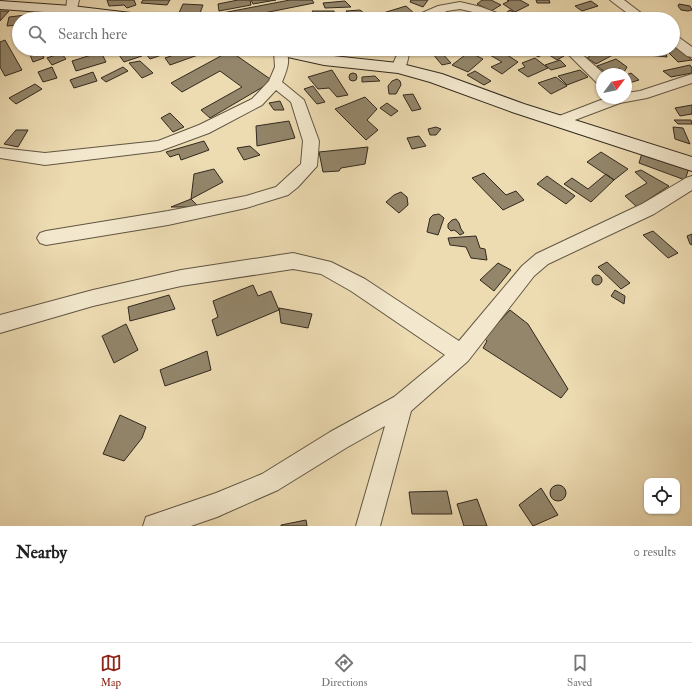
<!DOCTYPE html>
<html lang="en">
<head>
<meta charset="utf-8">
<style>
  :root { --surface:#fff; --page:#f6f6f6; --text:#222; --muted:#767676; --line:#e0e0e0; --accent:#8f2418 }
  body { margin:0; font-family:"IM FELL Double Pica",serif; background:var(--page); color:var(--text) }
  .controls { position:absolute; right:12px; bottom:12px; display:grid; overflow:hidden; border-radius:8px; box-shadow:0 1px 3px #0004 }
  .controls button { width:36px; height:36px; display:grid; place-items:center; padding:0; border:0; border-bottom:1px solid var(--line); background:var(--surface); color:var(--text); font:20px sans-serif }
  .compass { position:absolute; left:596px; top:68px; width:36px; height:36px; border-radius:50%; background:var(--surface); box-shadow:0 1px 3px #0004; rotate:58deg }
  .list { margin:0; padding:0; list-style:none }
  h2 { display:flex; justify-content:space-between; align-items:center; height:52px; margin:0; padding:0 16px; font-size:17px }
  h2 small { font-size:13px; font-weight:400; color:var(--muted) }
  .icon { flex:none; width:22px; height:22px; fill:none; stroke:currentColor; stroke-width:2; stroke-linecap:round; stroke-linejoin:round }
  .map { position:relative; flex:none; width:692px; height:526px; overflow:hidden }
  .search { position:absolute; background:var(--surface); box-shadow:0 1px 3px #0004; left:12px; right:12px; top:12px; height:44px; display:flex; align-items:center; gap:10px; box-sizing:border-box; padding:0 14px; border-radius:22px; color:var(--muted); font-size:15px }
  .sheet { height:116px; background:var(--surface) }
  nav { display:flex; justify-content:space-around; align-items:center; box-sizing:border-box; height:56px; border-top:1px solid var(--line); background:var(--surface); font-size:11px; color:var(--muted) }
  nav a { display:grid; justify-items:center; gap:2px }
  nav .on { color:var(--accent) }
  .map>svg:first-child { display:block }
  .building { fill:#93866b; stroke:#32291e }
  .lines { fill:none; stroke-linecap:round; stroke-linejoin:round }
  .street-casing { stroke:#615643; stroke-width:2 }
  .secondary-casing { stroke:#32291e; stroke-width:2 }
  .street { fill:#f3e8cd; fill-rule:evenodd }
  .secondary { fill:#f3e8cd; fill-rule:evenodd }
</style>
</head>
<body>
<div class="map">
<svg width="692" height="526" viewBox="0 0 692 526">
  <rect width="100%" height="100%" fill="#eddbb2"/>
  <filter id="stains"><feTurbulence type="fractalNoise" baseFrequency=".005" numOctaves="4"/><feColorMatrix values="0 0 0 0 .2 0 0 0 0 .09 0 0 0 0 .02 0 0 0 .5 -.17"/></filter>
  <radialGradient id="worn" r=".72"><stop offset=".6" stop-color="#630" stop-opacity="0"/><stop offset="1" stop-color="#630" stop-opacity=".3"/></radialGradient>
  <!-- building -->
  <path class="building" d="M107 0H134L136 5 127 8 124 5 109 6Z
    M143 0H170L167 5 141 3Z
    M238 0H250L251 5 219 11 218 4Z
    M251 0H276L253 4Z
    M290 0H312L314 3 234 19H218L217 14Z
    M411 0H428L423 7 410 2Z
    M482 0H491L501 5 491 11 477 4Z
    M507 0H520L529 5 515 12 503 4 509 1Z
    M536 0H549L550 3H537Z
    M345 1 351 7 325 8 323 3Z
    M591 1 598 6 582 11 575 6Z
    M183 4 203 5 199 16 178 15Z
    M679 4 690 6 692 10 688 11 681 10 678 6Z
    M406 6 415 14 399 19H390L383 13Z
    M360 10 372 19H358L346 11Z
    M510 10 518 15 510 19 503 15Z
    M0 11H9L0 21Z
    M312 11H334L335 14 316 16Z
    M544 14 564 16 565 19H546Z
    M26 15V19H19V25L7 26 9 17Z
    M316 16 319 19 296 18Z
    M5 40 22 70 5 76 0 67V42Z
    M673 43 692 60 678 62 665 49H673Z
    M128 49H136L142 56 124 62 119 55 130 51Z
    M158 49H171L173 51 150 59 146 54Z
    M192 49 198 55 170 65 165 58Z
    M487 49H498L518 62 502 74 491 67 502 62 483 51Z
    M527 49H537L544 54 538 57Z
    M540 49H553L564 56 557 60Z
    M600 49H624L596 64 587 58Z
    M645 49 665 51 667 57 649 55 644 51Z
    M230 51 273 81 210 118 201 110 242 87 220 71 182 92 171 83Z
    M440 51 451 63 442 65 432 53Z
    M41 52 44 58 33 62 30 55Z
    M101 52 106 62 76 71 72 61Z
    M469 52 483 59 468 72 452 65Z
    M61 53 66 59 52 65 47 58Z
    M535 58 548 68 528 77 518 70 525 67 522 63Z
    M616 59 627 67 624 72 619 68 606 73 597 66Z
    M560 60 566 66 551 70 545 65Z
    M140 61 153 73 142 78 129 63Z
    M690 65 692 68V73L671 77 663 71Z
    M52 67 57 78 43 82 38 72Z
    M123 67 128 71 106 82 101 78Z
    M332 70 348 95 337 97 329 88 318 89 308 77Z
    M580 70 588 77 567 85 558 76Z
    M475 71 491 81 484 85 467 75Z
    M93 72 97 81 74 88 70 80Z
    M349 77a4 4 0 1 1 8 0a4 4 0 1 1-8 0Z
    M631 73 639 80 626 84V75Z
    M375 76 380 81 362 82V77Z
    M556 77 567 86 551 94 538 83Z
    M397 79 400 81 401 85 396 94H389L388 86 392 81Z
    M35 84 42 89 16 104 9 98Z
    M313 86 325 102 317 104 304 89Z
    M413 94 421 109 412 111 403 95Z
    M365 97 377 109 367 120 378 130 366 140 335 109Z
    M280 101 284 110H274L269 103Z
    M387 103 398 111 391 116 380 108Z
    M692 105V114L680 116 675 108Z
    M170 113 184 127 173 132 161 118Z
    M674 120H691L692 124H678Z
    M289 121 295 138 257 146 256 126Z
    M436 127 441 129 436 135H430L428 129Z
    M673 127 683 128 690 144 675 139Z
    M16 130H28L18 147 4 144Z
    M419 136 426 146 412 149 407 138Z
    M204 141 209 150 181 160 179 154 170 157 166 152Z
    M250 146 260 155 244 160 237 148Z
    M368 147 365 164 341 168 339 171 323 172 319 152Z
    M601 152 628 169 614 180 587 162Z
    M642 153 689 168 685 180 639 163Z
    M214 169 223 182 191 199 194 174Z
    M641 170 669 186 637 207 625 196 647 183 635 172Z
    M484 173 506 195 516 191 524 200 503 210 472 178Z
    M606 174 614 180 591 202 564 184 572 178 588 189Z
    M547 176 575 196 566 204 537 184Z
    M401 192 407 197 408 205 399 213 386 202 394 195Z
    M191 199 199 207H171Z
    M439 214 444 218 438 235 427 232 430 218 433 215Z
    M456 219 459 223 461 229 464 233 460 235 457 232 454 230 451 231 448 228V224L452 220Z
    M653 231 678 253 668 258 643 235Z
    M692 234V245L690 244 687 236Z
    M476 236 480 248 485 249 487 260 471 258 466 247 450 245 448 238Z
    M607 262 630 283 621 289 598 267Z
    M498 263 511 270 494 291 480 280Z
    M592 280a5 5 0 1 1 10 0a5 5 0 1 1-10 0Z
    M253 285 258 296 271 291 279 310 217 336 212 320 218 317 213 301Z
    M615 290 625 296 624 304 611 296Z
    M169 295 175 309 130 321 128 307Z
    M279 308 312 314 308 328 281 323Z
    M510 310 528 324 568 389 561 398 483 348 487 341 484 338Z
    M126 324 138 350 114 363 102 336Z
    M207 351 211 370 165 386 160 370Z
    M120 415 146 427 142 438 124 461 103 454Z
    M550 493a8 8 0 1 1 16 0a8 8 0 1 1-16 0Z
    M541 488 558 515 533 526 519 505Z
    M447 491 452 514H412L409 492Z
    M477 499 487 526H464L457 504Z
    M306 520 307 526H281V525Z"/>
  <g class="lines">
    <!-- street casing -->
    <g class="street-casing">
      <path id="street" d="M67 0H79L76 13H68L66 10Z
        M610 0H624L649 19H635Z
        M460 2 481 7 505 16 507 19H490L473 12 460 9 447 11 429 19H413L415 16 438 6Z
        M673 35 677 36 692 47V57L687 56 673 45Z
        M275 49H283C293 57 286 72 282 82L304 100 319 141 317 166 298 187 288 195 246 208 168 225 46 245 40 243 37 238 40 233 46 231 168 211 246 196 276 187 301 164 303 141 291 102 276 90 262 105 209 133 160 151 45 165 0 158V148L45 153 158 141 199 125 252 99 269 81 275 67 274 52Z
        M397 49H409C409 57 407 65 403 71H393L391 68 397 55Z
        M563 49H576L604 74H602V84L597 83Z
        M692 74V83L647 98 620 103 559 126 554 124 552 121 554 118 606 98H626V93L640 91Z
        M692 176V190L654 214 548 264 534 276 468 361 411 411 380 526H356L385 426 346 448 278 490 217 517 191 526H143L146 517 216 493 262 474 330 432 394 397 445 355 351 291 321 274 293 269 181 286 93 306 0 333V315L93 290 181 270 293 253 331 262 365 279 459 341 522 266 536 254 642 204 686 178Z"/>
    </g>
    <!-- secondary casing -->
    <g class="secondary-casing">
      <path id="secondary" d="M0 1 72 6 148 15 153 16 155 19H111L72 14 0 9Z
        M263 49H294L324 55 398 63 442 74 524 104 692 157V171L512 112 430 82 398 73 324 65 265 52Z"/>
    </g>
    <!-- street -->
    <use href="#street" class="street"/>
    <!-- secondary -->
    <use href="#secondary" class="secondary"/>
  </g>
  <rect width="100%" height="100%" filter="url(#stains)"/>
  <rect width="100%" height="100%" fill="url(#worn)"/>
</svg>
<div class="controls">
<button><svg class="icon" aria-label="locate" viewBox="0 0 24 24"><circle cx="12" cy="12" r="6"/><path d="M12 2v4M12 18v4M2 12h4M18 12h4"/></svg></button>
</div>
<svg class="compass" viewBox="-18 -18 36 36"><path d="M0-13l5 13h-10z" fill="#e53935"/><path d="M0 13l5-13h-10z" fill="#767676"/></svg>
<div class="search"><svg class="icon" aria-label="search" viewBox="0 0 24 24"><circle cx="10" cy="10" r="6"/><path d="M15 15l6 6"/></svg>Search here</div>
</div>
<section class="sheet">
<h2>Nearby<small>0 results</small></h2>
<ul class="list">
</ul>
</section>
<nav>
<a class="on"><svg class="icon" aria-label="map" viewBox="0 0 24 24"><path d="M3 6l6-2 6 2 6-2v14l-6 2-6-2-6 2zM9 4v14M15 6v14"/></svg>Map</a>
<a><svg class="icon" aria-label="directions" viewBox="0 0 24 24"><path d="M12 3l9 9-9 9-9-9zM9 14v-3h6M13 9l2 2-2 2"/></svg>Directions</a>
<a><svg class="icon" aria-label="saved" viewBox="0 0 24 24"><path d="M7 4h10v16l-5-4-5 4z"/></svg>Saved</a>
</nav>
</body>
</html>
